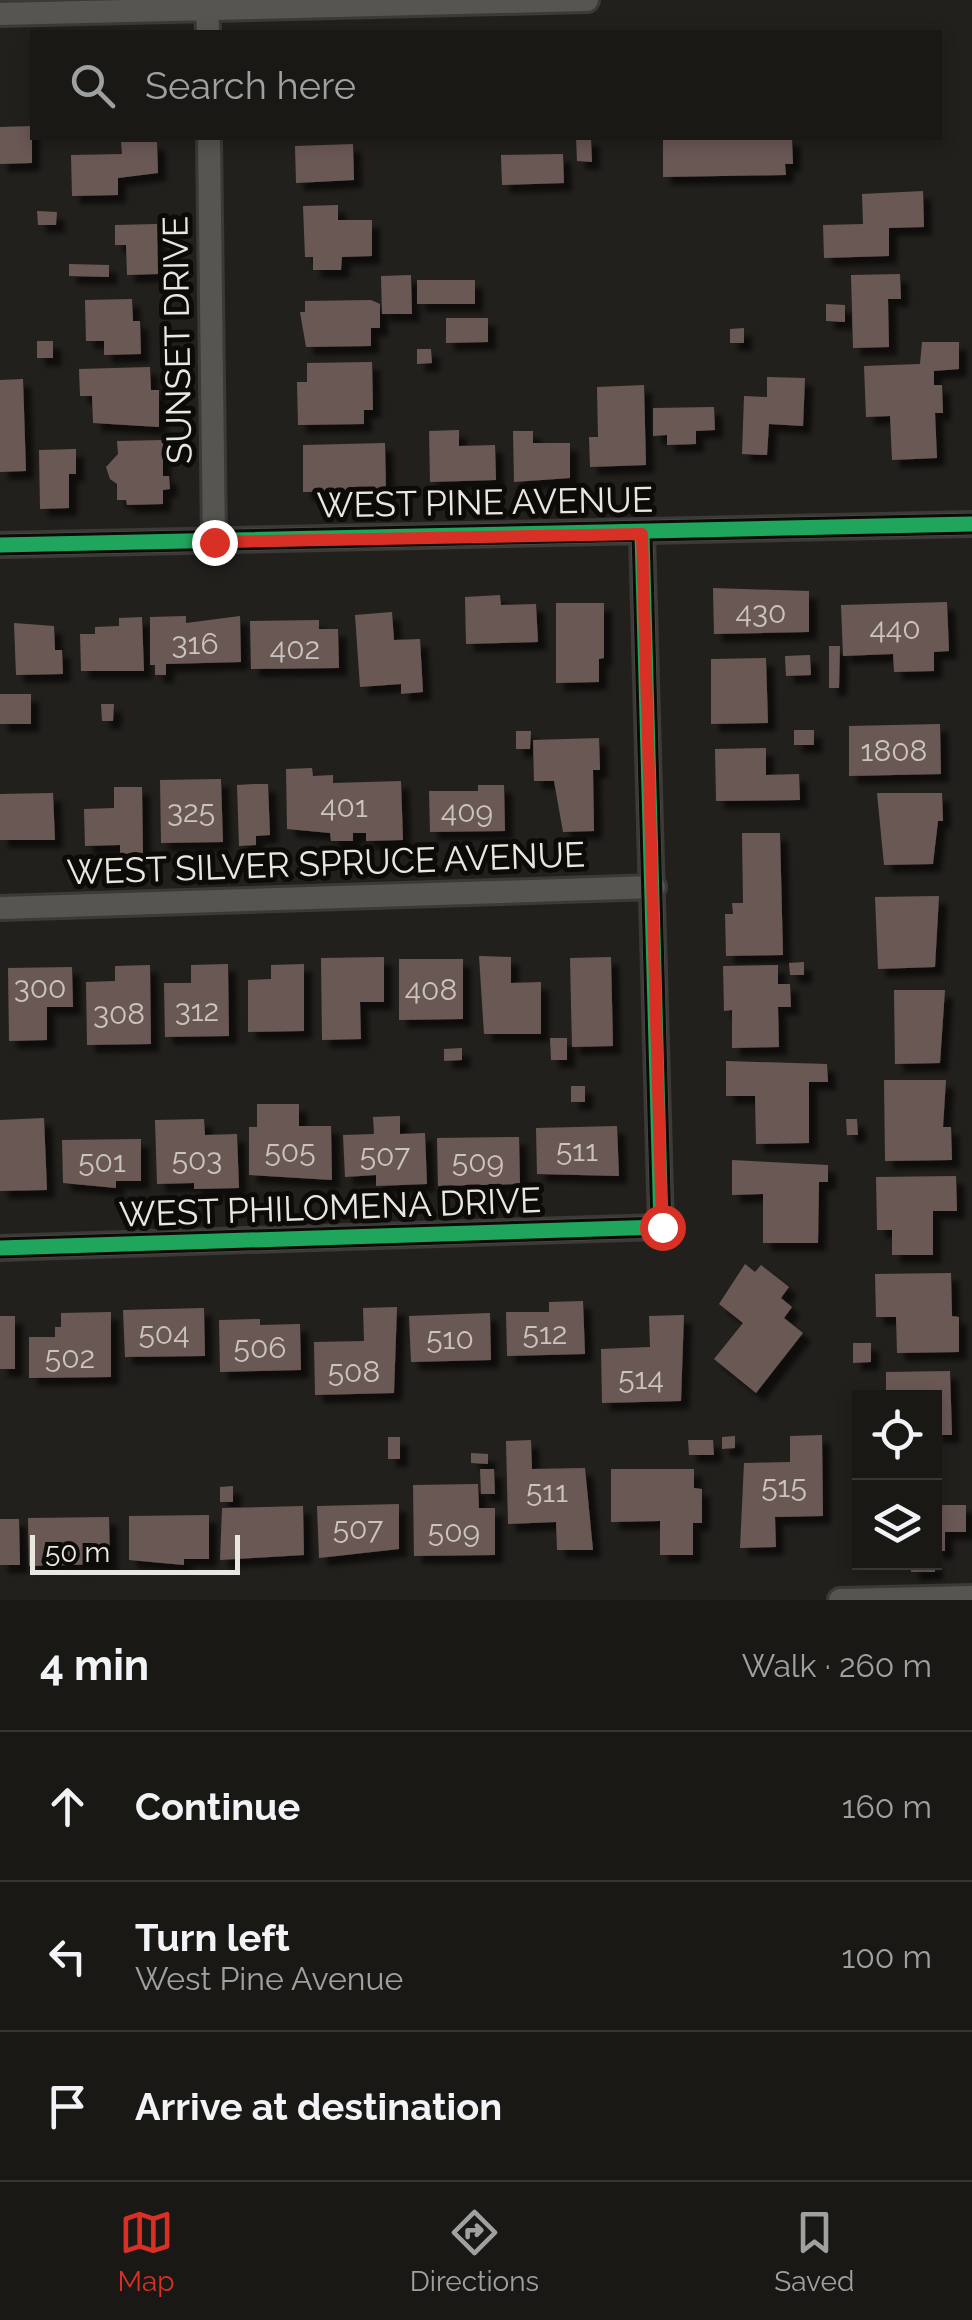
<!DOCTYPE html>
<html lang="en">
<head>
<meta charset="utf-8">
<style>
  :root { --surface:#1a1815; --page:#23211e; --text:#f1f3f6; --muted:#9fa0a0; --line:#383734; --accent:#d93025 }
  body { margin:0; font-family:Raleway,sans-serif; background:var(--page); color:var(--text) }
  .controls { position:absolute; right:30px; bottom:30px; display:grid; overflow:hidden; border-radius:0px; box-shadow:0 5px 15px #0003 }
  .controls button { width:90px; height:90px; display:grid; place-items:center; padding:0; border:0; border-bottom:2px solid var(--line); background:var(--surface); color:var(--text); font:50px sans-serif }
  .scale { position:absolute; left:30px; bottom:25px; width:210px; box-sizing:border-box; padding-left:10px; border:5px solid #e9e7e0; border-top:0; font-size:28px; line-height:35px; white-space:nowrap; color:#e9e7e0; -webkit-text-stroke:8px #0d0b07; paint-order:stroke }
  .stop { position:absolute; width:30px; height:30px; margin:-22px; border:8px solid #d93025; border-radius:50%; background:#fff }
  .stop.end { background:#d93025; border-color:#fff; box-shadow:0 2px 10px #0008 }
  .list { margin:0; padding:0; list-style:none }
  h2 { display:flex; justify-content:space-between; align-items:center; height:130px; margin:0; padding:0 40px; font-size:42px }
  h2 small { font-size:32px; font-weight:400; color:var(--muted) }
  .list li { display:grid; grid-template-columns:65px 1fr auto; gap:30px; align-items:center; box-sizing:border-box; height:150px; padding:0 40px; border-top:2px solid var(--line) }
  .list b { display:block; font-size:38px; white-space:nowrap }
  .list p { margin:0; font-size:32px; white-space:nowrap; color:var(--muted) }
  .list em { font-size:32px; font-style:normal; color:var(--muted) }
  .icon { flex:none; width:55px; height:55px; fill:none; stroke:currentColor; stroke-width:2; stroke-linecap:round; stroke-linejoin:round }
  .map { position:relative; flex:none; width:972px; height:1600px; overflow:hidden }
  .search { position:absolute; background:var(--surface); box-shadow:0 5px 15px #0003; left:30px; right:30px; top:30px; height:110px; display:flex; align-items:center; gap:25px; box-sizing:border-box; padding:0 35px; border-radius:0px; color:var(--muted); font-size:38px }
  .sheet { height:580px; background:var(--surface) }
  nav { display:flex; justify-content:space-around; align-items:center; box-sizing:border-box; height:140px; border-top:2px solid var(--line); background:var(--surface); font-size:28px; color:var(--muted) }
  nav a { display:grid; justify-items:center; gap:5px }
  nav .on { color:var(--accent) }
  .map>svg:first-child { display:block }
  .building { fill:#6a5954; filter:url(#shadow) }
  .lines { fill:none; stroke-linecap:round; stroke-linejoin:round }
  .minor-casing { stroke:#3b3a36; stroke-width:28 }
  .minor { stroke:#575551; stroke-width:22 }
  .cycleway-casing { stroke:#0d0b07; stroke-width:21 }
  .cycleway { stroke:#20a55d; stroke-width:15 }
  .route { stroke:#d93025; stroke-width:12 }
  .labels { text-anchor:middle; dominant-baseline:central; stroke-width:10; stroke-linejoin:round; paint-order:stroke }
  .number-label { font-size:30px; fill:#c9c4bd }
  .street-label { font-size:35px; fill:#e9e7e0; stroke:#0d0b07 }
</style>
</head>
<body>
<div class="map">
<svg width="972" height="1600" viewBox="0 0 972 1600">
  <defs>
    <filter id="shadow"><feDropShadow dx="8" dy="8" stdDeviation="2.5" flood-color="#0009"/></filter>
  </defs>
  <rect width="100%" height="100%" fill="#22201c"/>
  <!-- building -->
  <path class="building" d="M32 126V163L0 164V127Z
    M576 138H591L592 162 577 161Z
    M663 138H792L793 164H785L786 175 663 177Z
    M121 142H157L158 173 118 178V195L72 196 71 155 122 154Z
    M353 144 354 180 296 183 295 146Z
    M563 154 564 183 502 185 501 155Z
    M923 191 924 227 889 228V256L824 258 823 225 863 224 862 194Z
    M338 205V220H372V256L342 257 341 270H313V257H305L303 206Z
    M37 211 57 212 56 225H38Z
    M157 224 158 274 127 275 126 245H115V225Z
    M69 264 109 265V277L69 276Z
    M900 274 901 299H888L889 347 853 348 851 275Z
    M411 275 412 314H382L381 276Z
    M417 280H475V304H417Z
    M132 299 133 321H140L141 354 104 355V341H86L85 300Z
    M371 300 380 304V328H371V346L306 347 300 312H305V301Z
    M826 304 845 305V322L826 321Z
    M446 318H488V342L446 343Z
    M744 328V343H730V329Z
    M37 341H53V358H37Z
    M922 342H959V369L934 371V385H942L943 413H935L937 458 892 460 890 416 866 417 864 366 920 364Z
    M417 349H431L432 363 417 364Z
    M372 362 373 410H364V424L298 425 297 382H307V363Z
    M150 367 151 390H159V427L93 423 92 396H80L79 369Z
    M767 377 805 378 803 426 769 424 767 455 742 454 744 396 767 397Z
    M23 379 26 471 0 472V380Z
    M644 385 646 465 590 467 589 437H598L597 387Z
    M714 407 715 430 696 431V444L667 445V435L653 436V408Z
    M459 430V446L495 445 496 480 430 482 429 431Z
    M513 431H533V443H570V478L514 482Z
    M163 440V476H169L170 489 163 490V504L127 505 126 500H117V484L110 479 106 467 118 454 117 441Z
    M385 443 386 491 303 492V445Z
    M76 449V474H69V508L40 509 39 450Z
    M713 588 809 591V632L714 634Z
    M500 595 501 605 536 604 538 642 466 644 465 597Z
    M947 602 949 651 934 652V671L894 672 893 654 843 656 841 605Z
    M556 603H604V658L599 659V682L556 683Z
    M392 612 394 640 420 639 423 692 401 694V684L360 687 355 615Z
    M186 616V623L240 616 241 662 166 664V675H155V665H150V617Z
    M142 617 144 671H81L80 634H95V627L119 626V618Z
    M319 620V629H338L339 668 251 669 250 621Z
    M14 623 54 626 55 650H62L63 674 16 675Z
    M829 646H840L839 688H829Z
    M810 655 811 675 786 676 785 656Z
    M766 658 768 723 711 724V659Z
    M0 694H31V724H0Z
    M101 704H114L113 721H102Z
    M940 724 941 774 849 776V726Z
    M794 730H814V745H794Z
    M516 731H531L530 749H516Z
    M599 738 600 770H593L594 831 563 832 554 781H534L533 740Z
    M766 748V775L799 774 800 800 716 801 715 749Z
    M312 768 313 776 333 775V783L401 781 403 840 366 841V833H353V841H331L330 833 287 829 286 769Z
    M221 779 223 842 161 843 160 780Z
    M254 784H268L270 835 256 836V845L239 846 237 785Z
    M478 785H504L505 831 430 832 429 791H478Z
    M114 787H142L143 853 120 854V845L85 846 84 809 114 808Z
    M53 793 55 840H0V794Z
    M877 793H942L943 821H938L933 864 884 865Z
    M742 833H780L783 955 726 956 725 914H733L732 903H743Z
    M939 896 935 967 878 969 875 897Z
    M479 956 511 957V983L541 982V1034H484Z
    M384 957V1002H360L361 1039 322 1040 321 958Z
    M611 957 613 1046 572 1047 570 958Z
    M399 959H463V1019L399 1020Z
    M804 962V975H790L789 963Z
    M228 964 229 1036 165 1037 164 983H191V965Z
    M304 964V1031L248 1032V980L271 979V965Z
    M150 965 151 1044 87 1045 86 982 115 981V966Z
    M778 965V984H790L791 1007H778L779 1047 732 1048V1010L724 1011 723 966Z
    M72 967 73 1007H47V1040L9 1041 8 968Z
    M894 990H945L940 1063 895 1064Z
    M550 1038H567V1060H551Z
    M462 1048V1060L444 1061V1049Z
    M726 1061 827 1064 828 1082H809V1143L756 1144 755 1096H726Z
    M884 1080H946L943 1127H951L952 1160 885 1161Z
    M571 1086H585V1102H571Z
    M257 1104H299V1126H331L332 1180 249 1175V1127H257Z
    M400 1116V1134L425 1133 427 1184 376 1186V1175L345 1177 343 1135 374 1134 373 1117Z
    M44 1118 47 1190 0 1191V1120Z
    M204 1119 205 1135 237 1134 239 1188 194 1189V1183L157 1184 155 1120Z
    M846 1119H857L858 1135H847Z
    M617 1126 619 1176 537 1174 536 1128Z
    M519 1137 520 1184 438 1186 437 1138Z
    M141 1139V1181H116V1188L63 1183 62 1140Z
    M732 1160 828 1165V1182H819L818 1243H763V1194L732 1195Z
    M956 1176 957 1211H933V1255H892V1230H877L876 1177Z
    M745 1264 755 1272 761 1265 789 1287 781 1298 792 1307 784 1318 803 1333 756 1393 714 1359 743 1323 719 1304Z
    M951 1273 952 1316 959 1317V1352L897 1353 896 1317H876L875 1274Z
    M583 1301 585 1354 507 1356 506 1312H549V1302Z
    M397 1307 394 1393 315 1395 314 1342 364 1341 363 1308Z
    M204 1308 205 1356 125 1357 123 1310Z
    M111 1312V1377L29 1378V1337H55V1327H61V1313Z
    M490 1313 491 1360 411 1362 409 1316Z
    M684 1315 681 1401 602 1403 601 1349 650 1347 649 1316Z
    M0 1316H15V1369H0Z
    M260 1319V1325L300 1324 301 1370 220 1372 219 1320Z
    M853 1343H871V1362L853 1363Z
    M950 1371 952 1435H934V1398H886V1372Z
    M822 1435 823 1516 775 1517 776 1547 740 1548 744 1463 790 1462V1436Z
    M735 1436V1448L722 1449V1437Z
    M388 1437H400V1459H388Z
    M531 1440 532 1469 585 1468 593 1550H557L556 1522 508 1524 506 1441Z
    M688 1440H713L714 1455H689Z
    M471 1453 488 1454V1464L471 1463Z
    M480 1469H494L495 1494H481Z
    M611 1469H694V1488L702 1489V1523H693V1555H660V1521L611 1522Z
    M478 1484 479 1508H495V1555L414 1556 413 1485Z
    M233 1486V1502H220V1487Z
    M399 1504V1549L319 1558 317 1506Z
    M934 1505H966V1532H945V1551H934Z
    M303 1506 304 1555 220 1560 222 1508Z
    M209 1515V1559H184V1565L129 1560V1516Z
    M109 1517 110 1564 29 1566 28 1518Z
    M0 1519H19L20 1565H0Z
    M911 1562H935V1572H911Z"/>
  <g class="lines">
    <!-- minor casing -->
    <g class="minor-casing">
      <path id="minor" d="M207 0 208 32
        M0 14 587 0
        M209 138 214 541
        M0 545 972 524
        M0 908 654 887
        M0 1248 661 1227 642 534
        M840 1600 972 1597"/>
    </g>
    <!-- minor -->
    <use href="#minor" class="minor"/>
    <!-- cycleway casing -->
    <g class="cycleway-casing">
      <path id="cycleway" d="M0 545 972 524
        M0 1248 661 1227 642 534"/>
    </g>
    <!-- cycleway -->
    <use href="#cycleway" class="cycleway"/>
  </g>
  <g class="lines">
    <!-- route -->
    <path class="route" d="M214 542 642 534 662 1227"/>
  </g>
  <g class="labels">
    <!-- number labels -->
    <g class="number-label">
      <text x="761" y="612">430</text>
      <text x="895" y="628">440</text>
      <text x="195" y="643">316</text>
      <text x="295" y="648">402</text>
      <text x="894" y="750">1808</text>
      <text x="344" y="806">401</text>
      <text x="191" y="811">325</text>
      <text x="467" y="811">409</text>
      <text x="40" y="987">300</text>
      <text x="431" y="989">408</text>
      <text x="197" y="1010">312</text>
      <text x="119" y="1013">308</text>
      <text x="577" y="1150">511</text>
      <text x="290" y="1151">505</text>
      <text x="385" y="1155">507</text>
      <text x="197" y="1159">503</text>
      <text x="102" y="1161">501</text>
      <text x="478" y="1161">509</text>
      <text x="164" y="1333">504</text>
      <text x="545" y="1333">512</text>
      <text x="450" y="1338">510</text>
      <text x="260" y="1347">506</text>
      <text x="70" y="1357">502</text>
      <text x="354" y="1371">508</text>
      <text x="641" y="1378">514</text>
      <text x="784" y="1486">515</text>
      <text x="547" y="1491">511</text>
      <text x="358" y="1528">507</text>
      <text x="454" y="1531">509</text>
    </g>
    <!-- street labels -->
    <g class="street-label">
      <text transform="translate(177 340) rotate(-91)">SUNSET DRIVE</text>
      <text transform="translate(485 502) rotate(-1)">WEST PINE AVENUE</text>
      <text transform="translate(326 863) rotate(-2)">WEST SILVER SPRUCE AVENUE</text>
      <text transform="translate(330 1207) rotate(-2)">WEST PHILOMENA DRIVE</text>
    </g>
  </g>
</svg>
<div class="controls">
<button><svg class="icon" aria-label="locate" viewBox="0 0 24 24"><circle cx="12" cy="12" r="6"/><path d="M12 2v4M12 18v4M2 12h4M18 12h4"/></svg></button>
<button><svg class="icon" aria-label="layers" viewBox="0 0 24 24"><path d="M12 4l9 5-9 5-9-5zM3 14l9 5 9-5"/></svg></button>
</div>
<div class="scale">50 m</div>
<div class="stop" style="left:662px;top:1227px"></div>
<div class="stop end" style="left:214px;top:542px"></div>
<div class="search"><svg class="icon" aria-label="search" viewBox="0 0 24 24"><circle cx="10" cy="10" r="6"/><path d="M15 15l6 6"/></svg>Search here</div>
</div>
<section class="sheet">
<h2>4 min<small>Walk · 260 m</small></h2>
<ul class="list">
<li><svg class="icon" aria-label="ahead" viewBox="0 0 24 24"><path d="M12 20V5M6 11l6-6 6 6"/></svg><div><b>Continue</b></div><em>160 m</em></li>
<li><svg class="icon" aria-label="left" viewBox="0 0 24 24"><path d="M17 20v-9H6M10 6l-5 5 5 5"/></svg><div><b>Turn left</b><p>West Pine Avenue</p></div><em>100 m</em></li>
<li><svg class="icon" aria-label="arrive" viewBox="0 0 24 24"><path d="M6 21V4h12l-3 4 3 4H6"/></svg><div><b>Arrive at destination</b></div></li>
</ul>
</section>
<nav>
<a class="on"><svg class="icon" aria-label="map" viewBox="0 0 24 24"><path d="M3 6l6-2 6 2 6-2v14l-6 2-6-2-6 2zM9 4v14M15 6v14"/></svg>Map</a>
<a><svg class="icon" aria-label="directions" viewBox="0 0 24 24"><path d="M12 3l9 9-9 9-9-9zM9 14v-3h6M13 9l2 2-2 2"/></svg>Directions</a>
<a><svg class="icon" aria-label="saved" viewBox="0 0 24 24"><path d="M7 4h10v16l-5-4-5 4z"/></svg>Saved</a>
</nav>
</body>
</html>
